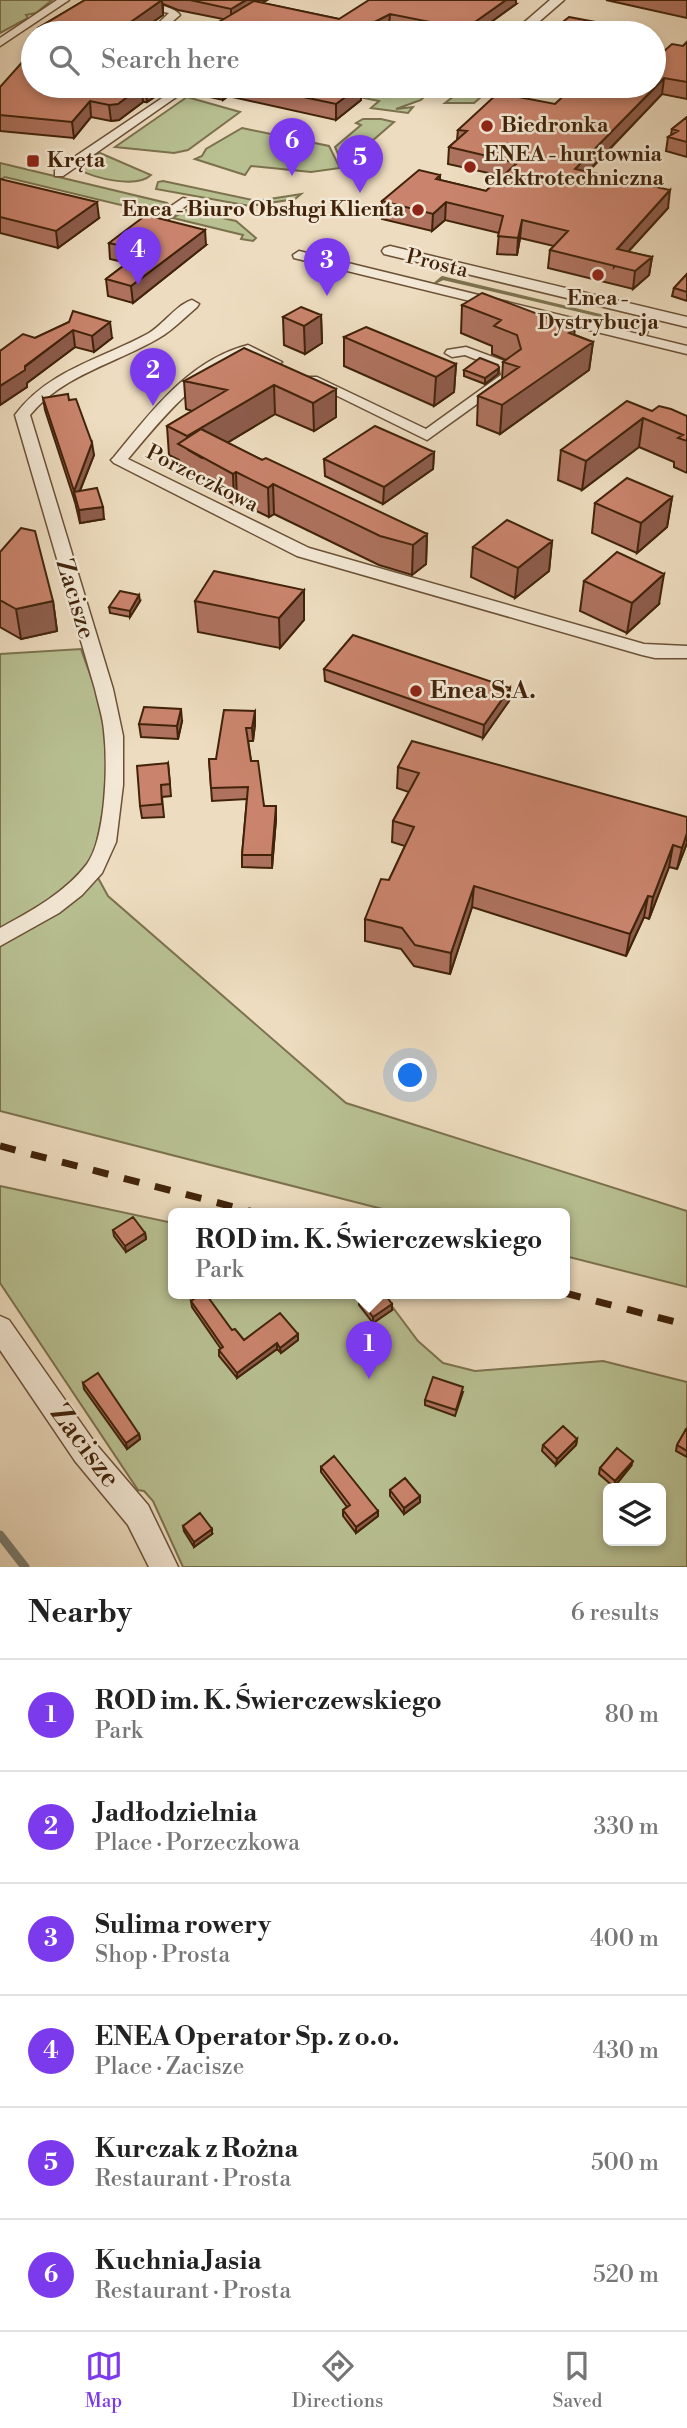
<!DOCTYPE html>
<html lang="en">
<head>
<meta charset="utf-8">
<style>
  :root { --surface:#fff; --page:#f6f6f6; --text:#222; --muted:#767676; --line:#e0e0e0; --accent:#7c3aed }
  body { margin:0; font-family:"Libre Bodoni",serif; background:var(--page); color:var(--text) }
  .controls { position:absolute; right:21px; bottom:21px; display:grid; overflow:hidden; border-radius:10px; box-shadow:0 4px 10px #0003 }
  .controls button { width:63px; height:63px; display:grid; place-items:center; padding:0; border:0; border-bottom:2px solid var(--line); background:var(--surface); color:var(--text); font:35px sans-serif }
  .you { position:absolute; left:411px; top:1076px; width:24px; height:24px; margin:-18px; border:5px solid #fff; border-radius:50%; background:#1a73e8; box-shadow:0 0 0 10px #1a73e833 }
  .badge { display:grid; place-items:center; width:46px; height:46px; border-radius:50%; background:var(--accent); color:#fff; font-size:23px; font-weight:700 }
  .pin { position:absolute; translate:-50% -58px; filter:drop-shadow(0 2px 4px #0008) }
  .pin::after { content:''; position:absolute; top:37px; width:24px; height:21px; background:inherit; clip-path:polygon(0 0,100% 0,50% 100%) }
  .popup { position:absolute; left:168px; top:1208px; width:402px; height:91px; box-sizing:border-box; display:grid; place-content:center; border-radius:10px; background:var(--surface); filter:drop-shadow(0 2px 5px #0005); font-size:23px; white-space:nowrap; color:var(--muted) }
  .popup b { font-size:26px; color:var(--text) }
  .popup::after { content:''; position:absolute; left:50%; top:100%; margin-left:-14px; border:14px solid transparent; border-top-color:var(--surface) }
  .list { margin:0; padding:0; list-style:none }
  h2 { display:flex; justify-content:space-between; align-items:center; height:91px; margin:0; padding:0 28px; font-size:30px }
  h2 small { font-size:23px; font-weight:400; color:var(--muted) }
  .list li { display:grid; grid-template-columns:46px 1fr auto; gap:21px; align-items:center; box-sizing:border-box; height:112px; padding:0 28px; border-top:2px solid var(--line) }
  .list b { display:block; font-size:26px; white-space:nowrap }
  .list p { margin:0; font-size:23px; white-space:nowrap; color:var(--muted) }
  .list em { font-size:23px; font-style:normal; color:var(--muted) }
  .icon { flex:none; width:38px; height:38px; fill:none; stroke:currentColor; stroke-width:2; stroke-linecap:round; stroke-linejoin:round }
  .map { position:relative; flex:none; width:687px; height:1567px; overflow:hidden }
  .search { position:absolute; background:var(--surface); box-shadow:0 4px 10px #0003; left:21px; right:21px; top:21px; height:77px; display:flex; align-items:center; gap:18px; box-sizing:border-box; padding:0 24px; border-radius:38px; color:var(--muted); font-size:26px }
  .sheet { height:763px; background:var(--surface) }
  nav { display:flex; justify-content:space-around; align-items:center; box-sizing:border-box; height:98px; border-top:2px solid var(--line); background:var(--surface); font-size:19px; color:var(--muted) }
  nav a { display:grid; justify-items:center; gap:4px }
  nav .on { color:var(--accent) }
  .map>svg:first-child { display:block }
  .green { fill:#b8c092; stroke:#7c724e; stroke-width:2; fill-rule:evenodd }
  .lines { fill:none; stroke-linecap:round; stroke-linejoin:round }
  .stream { stroke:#787d74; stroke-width:9 }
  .minor-casing { stroke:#6c5137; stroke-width:3 }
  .tertiary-casing { stroke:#6c5137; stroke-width:3 }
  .minor { fill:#f3e8d5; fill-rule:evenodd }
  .tertiary { fill:#f3e8d5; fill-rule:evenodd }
  .rail { stroke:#41230a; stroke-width:7; stroke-dasharray:16 16; stroke-linecap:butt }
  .wall { fill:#ae725e; stroke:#41230a; stroke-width:2 }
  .shaded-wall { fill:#8d5c4c; stroke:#41230a; stroke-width:2 }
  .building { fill:#ca846d; stroke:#41230a; stroke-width:2 }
  .poi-dot { fill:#8f2418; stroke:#f3e8d5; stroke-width:2.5 }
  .labels { text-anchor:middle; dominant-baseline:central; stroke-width:5; stroke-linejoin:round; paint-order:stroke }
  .far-poi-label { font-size:21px; font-weight:bold; fill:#41230a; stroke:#f3e8d5; text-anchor:start }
  .far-street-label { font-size:21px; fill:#41230a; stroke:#f3e8d5 }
  .street-label { font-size:24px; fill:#41230a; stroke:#f3e8d5 }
  .poi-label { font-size:24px; font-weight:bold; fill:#41230a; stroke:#f3e8d5; text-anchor:start }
  .near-street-label { font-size:28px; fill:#41230a; stroke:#f3e8d5 }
</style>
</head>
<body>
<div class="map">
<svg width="687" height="1567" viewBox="0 0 687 1567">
  <rect width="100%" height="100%" fill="#eddcbf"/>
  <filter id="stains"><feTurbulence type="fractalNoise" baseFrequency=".00286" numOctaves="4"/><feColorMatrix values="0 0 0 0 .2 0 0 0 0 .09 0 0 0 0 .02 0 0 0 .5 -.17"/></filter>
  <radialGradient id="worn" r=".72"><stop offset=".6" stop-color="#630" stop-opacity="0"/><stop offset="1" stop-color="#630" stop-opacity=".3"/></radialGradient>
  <!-- green -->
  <path class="green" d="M0 0H52L36 13 26 15 28 18 0 33Z
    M305 86H382L384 88C396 83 404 90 415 89 423 89 425 85 433 87L421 100 396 109 413 107 408 113 371 108 379 101Z
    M467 86H494L474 103H445Z
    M187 97 240 112 188 150 174 153 115 147Z
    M363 119H381L394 122 349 161 342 163 335 147 361 125 356 123Z
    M242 128 329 146 340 168 311 172 251 166 245 175 195 159 202 156 206 149Z
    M100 153 151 175C136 189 94 178 78 169L94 155Z
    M0 163 167 203 170 206 158 214 5 177 0 180Z
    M163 181 257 201 301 194 295 199 250 206 156 189 158 182Z
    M186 210 236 221 256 238 253 241 241 239 243 235 173 218Z
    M442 277 650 327 647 335 641 332 638 325 443 279 435 283Z
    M81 649C87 667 95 686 101 705 115 759 104 813 91 865L108 896 346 1103 687 1211V1287L565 1256V1213H398L0 1111V654Z
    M0 1186 173 1223V1293H382L418 1341 443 1363 475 1371 603 1361 687 1382V1567H183L153 1501 144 1491 138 1490 0 1283ZM608 1488H661V1541H608Z"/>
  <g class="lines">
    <!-- stream -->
    <path class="stream" d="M0 1535 25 1567"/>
    <!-- minor casing -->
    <g class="minor-casing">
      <path id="minor" d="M57 0H69L0 46V38Z
        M101 0C119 0 170 1 180 15L159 33H148L169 13Z
        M180 86H192L63 176H55V170Z
        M183 198 187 199V205L159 226H151V220Z
        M299 251 687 346V354L294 258 293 255Z
        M192 300 199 304 197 307C185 317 173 330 159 338 115 364 64 374 30 415L113 689 123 736V785L116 842 102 873 82 895 59 913 0 946V928C31 911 65 893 87 864 106 838 108 764 104 731 103 717 98 703 95 689L15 415C48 370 102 359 149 333 164 324 176 305 192 300Z
        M248 345 282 362 275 366 248 354C196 376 164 416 128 459L309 548 644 644 687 646V658H655L642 655 297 556 114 463 111 460 114 457C151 412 189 360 248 345Z
        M466 347 512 364 516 376 427 440 305 380 307 377H317L426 429 501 375 500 369 465 355 452 357 445 353 447 350Z
        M0 1316 9 1320 95 1443 148 1505 178 1567H149L128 1525 75 1461 0 1350Z"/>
    </g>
    <!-- tertiary casing -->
    <g class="tertiary-casing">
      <path id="tertiary" d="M550 0H564L526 33H512Z
        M390 246 687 317V327L384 254 382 251 384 248Z"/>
    </g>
    <!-- minor -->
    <use href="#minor" class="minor"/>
    <!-- tertiary -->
    <use href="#tertiary" class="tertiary"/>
    <!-- rail -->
    <path class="rail" d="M0 1146 257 1213
      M565 1293 687 1325"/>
  </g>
  <!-- wall -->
  <path class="wall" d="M85 0H267L262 3 339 19 516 4 476 33H421L389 27 377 33H220L219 22 223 19 178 10 163 4V15L137 33H38V28Z
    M606 0H687V18Z
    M687 42V99L662 94 588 172 668 208 628 252 652 257 649 275 633 289 548 268 550 250 554 246 520 238 517 255 497 254 499 233 445 220 432 231 382 219V201L440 175V180L486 191 502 176 448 164 449 147 457 140 458 130 555 104 662 53 683 46Z
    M33 86H174L168 88 147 102H143L119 120 111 121 91 117 74 138 0 131V87Z
    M187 86H361V100L336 120 228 96 223 100 187 92Z
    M687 117V157L666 151 668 137 671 135 672 129Z
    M0 179 99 218 58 248 0 233Z
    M109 243 206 245 133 303 108 296 106 279 127 263 110 259Z
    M687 274V301L672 296 674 288Z
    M462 305 575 335 593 342 589 370 500 434 477 425 478 396 502 379 503 362 506 360 492 354V346L461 333Z
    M321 315 322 343 305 354 284 345 283 317Z
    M69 322 112 338 94 352 75 347 27 383V387L0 405V351L35 338Z
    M344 337 456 364 454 392 434 406 344 366Z
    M464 370 498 374 485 384 464 376Z
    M184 381 336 389V417L314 431 275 414 227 443 262 460 427 534 426 564 412 575 379 565 274 514 269 517 237 502 234 504 180 473 179 460 169 455 167 426 192 411 186 409Z
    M43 398 94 455 80 491 104 519 80 523 75 502 45 410Z
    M652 411 687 416V473L674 467V462L639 447 582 490 558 480 561 450Z
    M434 452 433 469 383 504 325 476 324 459Z
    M672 497 667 527 637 553 592 533 595 503Z
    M552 541 549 571 515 598 471 577 473 547Z
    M0 552 53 601 57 631 21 639 0 627Z
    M584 581 659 604 627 633 580 611Z
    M304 590V620L280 648 198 632 195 601Z
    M140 601 130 617 110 613 109 607Z
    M324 669 509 701 483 738 325 681Z
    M255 711V724L253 741H248L251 761 264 806 276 819 272 868 242 867V855L247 799 212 801 209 759H216Z
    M182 721 178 739 141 737 139 724Z
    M168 763 171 796 162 797 164 817 142 818 140 806Z
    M398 767 687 843 677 869 669 867 649 919 644 917 626 956 472 907 450 974 414 966 401 949 365 941V919L389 880 405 846 392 842 393 821 409 792 397 788Z
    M113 1230 145 1233 146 1239 126 1252 114 1236Z
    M359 1299 392 1310 373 1323 359 1305Z
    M191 1301 244 1340 298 1334V1340L281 1353 277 1349 237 1378 219 1356V1350L221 1349 192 1307Z
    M83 1383 139 1434 140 1439 127 1449 84 1389Z
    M463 1392 455 1416 425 1405V1400Z
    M687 1429V1457L676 1451 677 1445Z
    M577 1439 576 1445 556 1465 542 1451 543 1445Z
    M631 1466 614 1487 599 1474 600 1468Z
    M321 1467 378 1511V1516L356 1533 343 1516V1510L347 1507 321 1472Z
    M390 1490 420 1496V1502L404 1514 390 1496Z
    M183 1526 212 1534 194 1547 184 1531Z"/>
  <!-- shaded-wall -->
  <path class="shaded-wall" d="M162 0 163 15 137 33H115Z
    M246 0H267L231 21V9Z
    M506 0H516V4L476 33H465V29Z
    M390 14 389 27 377 33H353Z
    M617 26 616 33H606Z
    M664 78 662 94 574 186 575 169Z
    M142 86 143 102 119 120 111 121 109 105Z
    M147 86H174L168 88 147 102 145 87Z
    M222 86H228V96L223 100Z
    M360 86H361V100L336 120V104Z
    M90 101 91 117 74 138 72 122Z
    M670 190 668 208 614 267 617 249Z
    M97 202 99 218 58 248 56 231Z
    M446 202 445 220 432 231 433 214Z
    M522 220 520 238 517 255 518 238Z
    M205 230 206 245 133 303 131 286Z
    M652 257 649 275 633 289 635 271Z
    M321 315 322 343 305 354 304 326Z
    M110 322 112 338 94 352 92 336Z
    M575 328 572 356 593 342 589 370 500 434 502 405 569 333Z
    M73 330 75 347 27 383V387L0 405V386Z
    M456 364 454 392 434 406 436 377Z
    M499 368 498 374 485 384V378Z
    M274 385 275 414 202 458 188 450 187 436Z
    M336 389V417L314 431 313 403Z
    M643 418 639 447 582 490 586 461Z
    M92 443 94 455 76 500 74 492 75 503 74 491Z
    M434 452 433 469 383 504 384 487Z
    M236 472 237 502 234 504 233 474Z
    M273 484 274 514 269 517 268 488Z
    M672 497 667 527 637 553 641 523Z
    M103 507 104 519 80 523 79 510Z
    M427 534 426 564 412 575 413 545Z
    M552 541 549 571 515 598 518 568Z
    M664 574 659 604 627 633 632 603Z
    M304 590V620L280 648 279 618Z
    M139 595 140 601 130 617V611Z
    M53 601 57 631 21 639 16 609Z
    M510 688 509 701 483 738 484 725Z
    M181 709 182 721 178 739 177 726Z
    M255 711V724L253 741 252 728Z
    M276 806V819L272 868V855Z
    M687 833V843L677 869 682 848Z
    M673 845 669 867 649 919 653 897Z
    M474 886 472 907 450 974 451 953Z
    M648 896 644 917 626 956 630 934Z
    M145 1233 146 1239 126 1252 125 1246Z
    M392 1304V1310L373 1323V1317Z
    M298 1334V1340L281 1353 280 1348Z
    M277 1343V1349L237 1378V1373Z
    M139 1434 140 1439 127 1449 126 1443Z
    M577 1439 576 1445 556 1465 557 1459Z
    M633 1461 631 1466 614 1487 615 1481Z
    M420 1496V1502L404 1514V1508Z
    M378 1511V1516L356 1533V1527Z
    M212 1529V1534L194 1547V1542Z"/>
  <!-- building -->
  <path class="building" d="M85 0H162L115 33H43L38 28Z
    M190 0H246L231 9Z
    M369 0H506L465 29 390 14 353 33H271L219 22 254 1 339 19Z
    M569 17 617 26 606 33H549Z
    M687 42V82L664 78 575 169 670 190 617 249 652 257 635 271 550 250 568 231 522 220 518 238 498 236 503 216 446 202 433 214 382 201 419 170 440 175 436 179 486 191 517 163 449 147 467 131 458 130 498 93 555 104 574 86H654V51L662 53 672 44 683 46Z
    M33 50V86H147H142L118 104 109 105 90 101 72 122 0 115V87Z
    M251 86H360L336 104Z
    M687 117V142L668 137 678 131 672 129Z
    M0 179 97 202 56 231 0 217Z
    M146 215 205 230 131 286 106 279 143 251 109 243Z
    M687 274V292L674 288Z
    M482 293 575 328 569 333 593 342 502 405 478 396 519 367 503 362 521 349 517 335 494 326 501 320 462 305Z
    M301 307 321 315 304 326 283 317Z
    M73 311 110 322 92 336 73 330 25 366V370L0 386V351L23 334 35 338 69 322Z
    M366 327 456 364 436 377 344 337Z
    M244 348 336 389 313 403 274 385 187 436 167 426 227 390 184 381Z
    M480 358 498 365 499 368 485 378 464 370Z
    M68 394 69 400 76 399 92 443 74 491 43 398Z
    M627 401 652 411 659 406 671 409 687 416V441L678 438 683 435 643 418 586 461 561 450Z
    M375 426 434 452 384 487 324 459Z
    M201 429 262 460 266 458 427 534 413 545 380 536 273 484 268 488 236 472 233 474 178 444Z
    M627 478 672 497 641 523 595 503Z
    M97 488 103 507 79 510 74 492Z
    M507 520 552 541 518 568 473 547Z
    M21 528 35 531 53 601 16 609 0 600V552Z
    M617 552 664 574 632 603 584 581Z
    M214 571 304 590 279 618 195 601Z
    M120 591 139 595 130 611 109 607Z
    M353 635 510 688 484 725 324 669Z
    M144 707 181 709 177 726 139 724Z
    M224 710 255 711 252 728H246L251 761H258L264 806H276L272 855H242L248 787 211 788 209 759H216Z
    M412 741 687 817V833L682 848 673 845 653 897 648 896 630 934 474 886 451 953 415 945 402 928 365 919 381 879 389 880 414 827 393 821 419 773 398 767Z
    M168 763 170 784 161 785 162 804 140 806 137 766Z
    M133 1217 145 1233 125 1246 113 1230Z
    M203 1293H205L232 1330 235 1329 244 1340 280 1313 298 1334 280 1348 277 1343 237 1373 219 1350 223 1347 191 1301Z
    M369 1293H384L392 1304 373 1317 359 1299Z
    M98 1373 139 1434 126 1443 83 1383Z
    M433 1377 463 1387 456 1410 425 1400Z
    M563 1426 577 1439 557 1459 543 1445Z
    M686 1429H687V1451L677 1445Z
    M617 1448 633 1461 615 1481 600 1468Z
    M334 1456 378 1511 356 1527 343 1510 350 1505 321 1467Z
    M405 1478 420 1496 404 1508 390 1490Z
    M200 1513 212 1529 194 1542 183 1526Z"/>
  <!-- markers -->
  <g class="poi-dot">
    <circle cx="487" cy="126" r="7"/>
    <rect x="26" y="154" width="14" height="14" rx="3.5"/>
    <circle cx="470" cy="167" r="7"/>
    <circle cx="418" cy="210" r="7"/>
    <circle cx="598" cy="275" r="7"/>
    <circle cx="416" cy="691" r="7"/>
  </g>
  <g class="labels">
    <!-- far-poi labels -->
    <g class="far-poi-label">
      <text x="501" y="126">Biedronka</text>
      <text x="484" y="155">ENEA - hurtownia<tspan x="484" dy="24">elektrotechniczna</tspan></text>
      <text x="47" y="161">Kręta</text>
      <text x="404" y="210" text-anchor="end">Enea - Biuro Obsługi Klienta</text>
      <text x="598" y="299" text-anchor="middle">Enea -<tspan x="598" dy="24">Dystrybucja</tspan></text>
    </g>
    <!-- far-street labels -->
    <g class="far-street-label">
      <text transform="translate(437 264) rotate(14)">Prosta</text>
      <text transform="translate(202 479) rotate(27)">Porzeczkowa</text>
    </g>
    <!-- street labels -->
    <g class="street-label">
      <text transform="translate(75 599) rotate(73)">Zacisze</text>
    </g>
    <!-- poi labels -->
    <g class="poi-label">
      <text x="430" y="691">Enea S.A.</text>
    </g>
    <!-- near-street labels -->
    <g class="near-street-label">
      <text transform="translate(85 1446) rotate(53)">Zacisze</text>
    </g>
  </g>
  <rect width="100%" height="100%" filter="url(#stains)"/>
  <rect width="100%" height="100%" fill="url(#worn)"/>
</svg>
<div class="controls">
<button><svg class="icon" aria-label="layers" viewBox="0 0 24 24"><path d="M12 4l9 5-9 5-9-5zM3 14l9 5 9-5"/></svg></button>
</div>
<div class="you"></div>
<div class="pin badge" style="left:369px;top:1379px">1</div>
<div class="popup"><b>ROD im. K. Świerczewskiego</b>Park</div>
<div class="pin badge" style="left:153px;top:406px">2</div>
<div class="pin badge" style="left:327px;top:296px">3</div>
<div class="pin badge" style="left:138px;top:285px">4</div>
<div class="pin badge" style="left:360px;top:193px">5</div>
<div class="pin badge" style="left:292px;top:176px">6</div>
<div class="search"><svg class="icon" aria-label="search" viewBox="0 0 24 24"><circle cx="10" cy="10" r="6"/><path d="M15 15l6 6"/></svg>Search here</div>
</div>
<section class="sheet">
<h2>Nearby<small>6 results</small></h2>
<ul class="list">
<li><span class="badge">1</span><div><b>ROD im. K. Świerczewskiego</b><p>Park</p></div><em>80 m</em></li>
<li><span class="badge">2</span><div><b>Jadłodzielnia</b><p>Place · Porzeczkowa</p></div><em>330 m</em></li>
<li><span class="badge">3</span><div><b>Sulima rowery</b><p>Shop · Prosta</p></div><em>400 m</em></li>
<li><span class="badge">4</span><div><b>ENEA Operator Sp. z o.o.</b><p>Place · Zacisze</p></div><em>430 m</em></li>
<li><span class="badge">5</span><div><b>Kurczak z Rożna</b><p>Restaurant · Prosta</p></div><em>500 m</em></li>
<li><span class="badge">6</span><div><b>Kuchnia Jasia</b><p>Restaurant · Prosta</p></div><em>520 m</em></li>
</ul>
</section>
<nav>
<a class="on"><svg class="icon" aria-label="map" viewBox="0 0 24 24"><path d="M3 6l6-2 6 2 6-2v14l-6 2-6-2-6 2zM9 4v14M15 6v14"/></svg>Map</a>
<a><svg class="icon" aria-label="directions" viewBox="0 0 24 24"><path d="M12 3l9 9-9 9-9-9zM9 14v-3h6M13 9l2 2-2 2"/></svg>Directions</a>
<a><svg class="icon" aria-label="saved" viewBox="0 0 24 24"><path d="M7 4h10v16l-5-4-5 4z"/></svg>Saved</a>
</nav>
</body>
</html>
